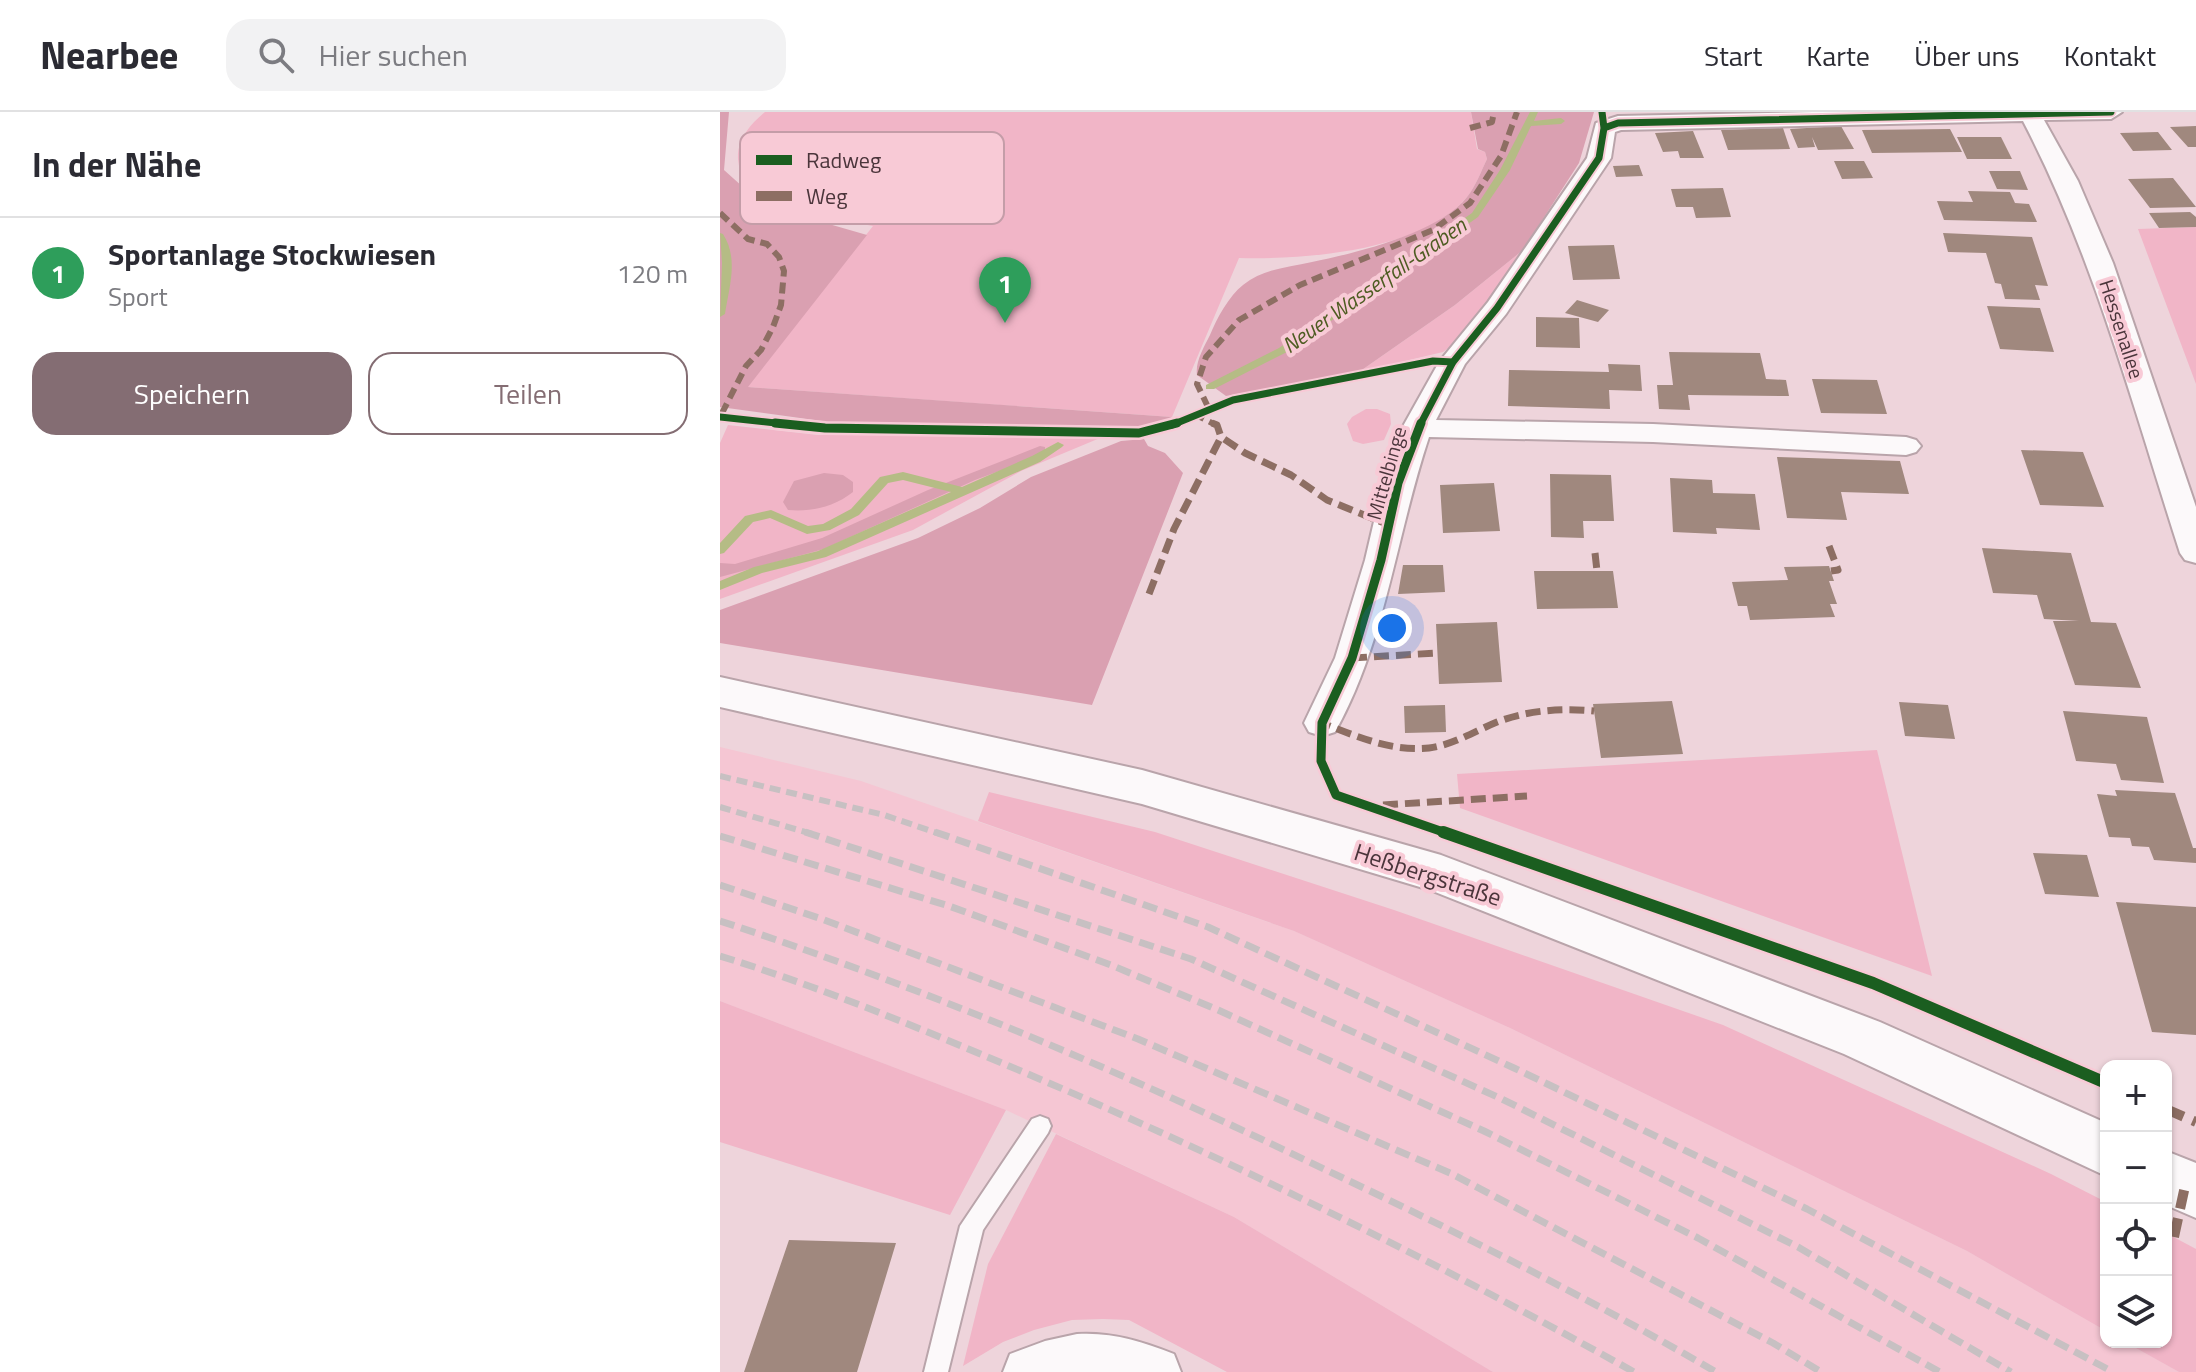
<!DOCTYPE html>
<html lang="de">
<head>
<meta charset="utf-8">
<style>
  :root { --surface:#fff; --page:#f2f2f3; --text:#2b2b33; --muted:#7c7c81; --line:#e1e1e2; --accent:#846d73 }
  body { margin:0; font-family:"Titillium Web",sans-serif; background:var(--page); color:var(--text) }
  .controls { position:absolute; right:24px; bottom:24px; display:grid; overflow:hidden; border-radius:16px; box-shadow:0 2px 6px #0004 }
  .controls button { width:72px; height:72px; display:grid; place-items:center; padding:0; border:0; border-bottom:2px solid var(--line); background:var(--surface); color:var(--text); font:40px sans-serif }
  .you { position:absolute; left:672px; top:516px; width:28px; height:28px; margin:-20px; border:6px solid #fff; border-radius:50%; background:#1a73e8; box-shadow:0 0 0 12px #1a73e833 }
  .badge { display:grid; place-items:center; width:52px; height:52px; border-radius:50%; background:var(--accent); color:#fff; font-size:26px; font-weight:700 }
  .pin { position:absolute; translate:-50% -66px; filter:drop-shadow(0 2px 4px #0008) }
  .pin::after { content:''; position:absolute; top:42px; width:28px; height:24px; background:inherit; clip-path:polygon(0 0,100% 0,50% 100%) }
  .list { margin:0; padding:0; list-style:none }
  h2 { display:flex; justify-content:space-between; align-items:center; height:104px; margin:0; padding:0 32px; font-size:34px }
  h2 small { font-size:26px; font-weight:400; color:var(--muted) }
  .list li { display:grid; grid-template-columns:52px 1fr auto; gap:24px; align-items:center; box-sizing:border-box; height:112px; padding:0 32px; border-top:2px solid var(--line) }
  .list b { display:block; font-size:30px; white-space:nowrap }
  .list p { margin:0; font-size:26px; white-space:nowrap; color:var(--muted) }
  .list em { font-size:26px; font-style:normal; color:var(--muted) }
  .actions { display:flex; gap:16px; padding:24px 32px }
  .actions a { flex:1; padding:18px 0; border:2px solid var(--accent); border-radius:24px; text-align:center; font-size:28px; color:var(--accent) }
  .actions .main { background:var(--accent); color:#fff }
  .icon { flex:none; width:44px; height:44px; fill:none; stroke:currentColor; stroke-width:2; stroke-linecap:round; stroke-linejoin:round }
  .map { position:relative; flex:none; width:1476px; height:1260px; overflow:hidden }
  header { display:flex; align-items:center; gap:48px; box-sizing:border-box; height:112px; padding:0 40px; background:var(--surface); border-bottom:2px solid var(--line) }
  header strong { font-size:38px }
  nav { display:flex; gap:44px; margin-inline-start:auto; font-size:28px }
  .search { width:560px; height:72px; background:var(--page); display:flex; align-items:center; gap:20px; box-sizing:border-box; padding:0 28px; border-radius:24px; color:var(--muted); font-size:30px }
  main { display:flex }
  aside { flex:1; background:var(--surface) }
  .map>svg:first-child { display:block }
  .built { fill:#f5c6d3 }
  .green { fill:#f1b5c7 }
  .forest { fill:#daa0b1 }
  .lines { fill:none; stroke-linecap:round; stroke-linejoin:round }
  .stream { fill:#b5bc85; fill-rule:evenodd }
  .building { fill:#a0887e }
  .service-casing { stroke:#b9a4aa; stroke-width:4 }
  .minor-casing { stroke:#b9a4aa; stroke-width:4 }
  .secondary-casing { stroke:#b9a4aa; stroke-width:4 }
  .service { fill:#fcf9fa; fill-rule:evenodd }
  .minor { fill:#fcf9fa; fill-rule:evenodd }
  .secondary { fill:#fcf9fa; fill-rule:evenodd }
  .rail-far1 { stroke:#c7c0c2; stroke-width:6; stroke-dasharray:11 6; stroke-linecap:butt }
  .rail { stroke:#c7c0c2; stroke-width:7; stroke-dasharray:15 7; stroke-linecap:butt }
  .quiet-far2 { stroke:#8d6e63; stroke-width:6; stroke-dasharray:11 6; stroke-linecap:butt }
  .quiet-far1 { stroke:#8d6e63; stroke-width:7; stroke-dasharray:15 7; stroke-linecap:butt }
  .quiet { stroke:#8d6e63; stroke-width:10; stroke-dasharray:19 10; stroke-linecap:butt }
  .cycleway-far2-casing { stroke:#f8cad6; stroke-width:11 }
  .cycleway-far1-casing { stroke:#f8cad6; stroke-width:14 }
  .cycleway-casing { stroke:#f8cad6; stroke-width:17 }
  .cycleway-far2 { stroke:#1b5e20; stroke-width:7 }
  .cycleway-far1 { stroke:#1b5e20; stroke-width:9 }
  .cycleway { stroke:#1b5e20; stroke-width:12 }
  .labels { text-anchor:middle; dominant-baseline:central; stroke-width:8; stroke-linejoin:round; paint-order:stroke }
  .far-street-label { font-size:20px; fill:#4b353b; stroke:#f8cad6 }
  .far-water-label { font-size:22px; font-style:italic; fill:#4e5c22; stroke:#f8cad6 }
  .street-label { font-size:24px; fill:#4b353b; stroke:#f8cad6 }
  .key { fill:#f8cad6; stroke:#c49da8; stroke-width:2 }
  .key-label { font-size:22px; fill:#4b353b }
</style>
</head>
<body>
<header>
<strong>Nearbee</strong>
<div class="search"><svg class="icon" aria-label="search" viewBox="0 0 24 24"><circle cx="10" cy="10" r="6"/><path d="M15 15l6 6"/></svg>Hier suchen</div>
<nav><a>Start</a><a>Karte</a><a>Über uns</a><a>Kontakt</a></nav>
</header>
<main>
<aside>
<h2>In der Nähe<small></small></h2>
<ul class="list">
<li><span class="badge" style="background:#2e9e5b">1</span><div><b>Sportanlage Stockwiesen</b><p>Sport</p></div><em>120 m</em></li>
</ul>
<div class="actions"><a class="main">Speichern</a><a>Teilen</a></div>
</aside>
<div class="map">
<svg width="1476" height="1260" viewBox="0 0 1476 1260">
  <rect width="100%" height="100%" fill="#eed4db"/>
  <!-- built -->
  <path class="built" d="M0 635 141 669 574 819 790 916 1247 1139 1386 1219V1230H1405L1459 1260H773L514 1105 286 998 0 889Z"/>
  <!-- green -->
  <path class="green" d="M45 0H751L757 37 765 40 767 47C761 59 756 74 747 85 703 139 583 148 519 146L452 305 27 275 153 114C114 105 22 101 18 47 17 27 31 12 45 0Z
    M1476 115V272L1418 117Z
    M803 138C782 171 754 219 723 240L639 260 735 193Z
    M646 297H657L670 302 671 312 664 328 643 332 633 329 627 312 632 305Z
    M8 313 98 323H376L380 326 301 359 193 418 0 487V331Z
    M1157 638 1212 864 740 696 737 662Z
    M269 680 435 720 674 798 1003 913 1331 1062 1386 1090V1219L1247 1139 790 916 574 819 258 709Z
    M0 889 286 998 230 1103 0 1030Z
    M336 1022 514 1105 773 1260H507L409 1208 383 1207 352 1208 314 1218 283 1230 243 1254 268 1152Z
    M1446 1121 1476 1137V1260H1459L1405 1230H1446Z"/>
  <!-- forest -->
  <path class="forest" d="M0 0H9L4 58 43 93 147 123 28 275 452 305 435 315 109 310 0 295Z
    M751 0H874L859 51 803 138 735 193 639 260 506 284 477 263C475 250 484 235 490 223 497 206 509 184 523 173 544 156 567 156 592 150 636 141 719 121 747 85 756 74 761 59 767 47L765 40 758 37Z
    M424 327 428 334 445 341 463 361 372 593 0 531V498L198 426 260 396 311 365 401 329Z
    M320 334 325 335V342L255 368 104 437 0 465V451L15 452 102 426 208 378Z
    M104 361 123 363 133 370V380C114 395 92 400 68 398L63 390 74 369Z"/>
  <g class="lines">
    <!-- stream -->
    <path class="stream" d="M810 0H818L814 9 841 6 845 9 841 12 811 14 790 58 758 105 567 240 494 277H486V273L559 236 752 101 780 58Z
      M0 121 3 122C19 147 9 175 5 202L0 205 2 151Z
      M338 330 344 333 342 335 320 350 106 445 42 461 0 478V469L34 455 98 439 231 380 183 368 168 371 139 403 110 418 87 422 50 406 33 410 4 441 0 442V431L25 404 51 398 88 414 103 412 131 397 160 365 183 360 242 375 312 344Z"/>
  </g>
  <!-- building -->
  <path class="building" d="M1121 14 1134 37 1098 38 1092 25 1095 35 1078 36 1070 17Z
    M1476 14V35H1468L1450 15Z
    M1063 16 1070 37 1008 38 1001 18Z
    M1230 17 1242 40 1152 41 1142 18Z
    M973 19 984 46H960L958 39 943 40 935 21Z
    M1438 20 1452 38 1413 39 1400 21Z
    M1237 25H1281L1292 47H1247Z
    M1114 49H1144L1153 66 1122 67Z
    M919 53 923 64 896 65 893 54Z
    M1269 59H1300L1308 78 1277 77Z
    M1453 66 1476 95 1430 96 1408 67Z
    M1003 76 1011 105 976 106 973 95H956L951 77Z
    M1248 79 1290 80 1295 91 1309 92 1317 110 1224 108 1217 89 1253 90Z
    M1470 100 1476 105V115L1439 116 1429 101Z
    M1223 121 1312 125 1328 174 1315 173 1320 188 1285 187 1281 172 1275 171 1266 141 1228 140Z
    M894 133 900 167 853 168 848 134Z
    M857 188 889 198 878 210 845 201Z
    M1267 194 1320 196 1334 240 1280 237Z
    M816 205 859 206 860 236 816 235Z
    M949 240 1040 241 1046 267 1066 268 1069 284 968 283 970 298 939 297 937 273H953Z
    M888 252 920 253 922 279 889 278 890 297 788 294 789 258 889 260Z
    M1092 267 1157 268 1167 302 1101 301Z
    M1301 338 1363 340 1384 395 1320 393Z
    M1057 345 1180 349 1189 382 1121 380 1127 408 1067 406Z
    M830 362 891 363 894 409H863L864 426 831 425Z
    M950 366 992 368 993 381 1035 382 1040 418 996 416 997 422 953 420Z
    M774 371 780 419 723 421 720 373Z
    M1262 436 1351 441 1371 510 1396 511 1421 576 1355 573 1333 509H1359L1324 507 1317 483 1273 481Z
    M683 453H723L725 480 678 482Z
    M1109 454 1114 469H1109L1117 492H1110L1115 505 1030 508 1027 494H1018L1012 470 1068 468 1064 455Z
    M814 459H893L898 496 817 497Z
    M777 510 782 570 719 572 716 512Z
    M952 589 963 642 881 646 873 592Z
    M1179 590 1228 593 1235 627 1185 624Z
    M725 593 726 620 685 621 684 594Z
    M1343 599 1427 605 1444 671 1401 668 1396 652 1356 649Z
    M1395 678 1455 681 1473 736H1476V751L1434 748 1429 735 1412 734 1410 726 1389 725 1377 682 1397 684Z
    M1313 741 1367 743 1379 785 1325 782Z
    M1396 790 1476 795V923L1432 920Z
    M69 1128 176 1131 137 1260H24Z"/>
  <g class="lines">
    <!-- service casing -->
    <g class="service-casing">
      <path id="service" d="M320 1004 328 1007 331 1014 328 1021 263 1118 228 1260H204L240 1114 312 1007Z"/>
    </g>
    <!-- minor casing -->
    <g class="minor-casing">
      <path id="minor" d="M1093 0H1402L1391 7 1324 8 1358 69 1393 151 1476 395V451L1465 448 1460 441C1413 295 1374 145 1303 9L901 18 895 20 891 46 786 202 745 252 716 308 933 312 1186 325 1196 328 1201 334 1196 340 1186 343 933 330 709 325C676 423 666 529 615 620L602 624 589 620 584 611 615 546 645 448 663 371 682 316 719 250 768 190 867 46 876 11 898 4Z
        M357 1222C392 1220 421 1229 454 1242L461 1260H283L290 1242 325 1229Z"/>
    </g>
    <!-- secondary casing -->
    <g class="secondary-casing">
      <path id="secondary" d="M0 565 422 658 721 743 1160 910 1386 1011V1064L1124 942 710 778 422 692 0 595Z
        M1446 1039 1476 1051V1106L1446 1093Z"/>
    </g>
    <!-- service -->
    <use href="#service" class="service"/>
    <!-- minor -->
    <use href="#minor" class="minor"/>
    <!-- secondary -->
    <use href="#secondary" class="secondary"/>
    <!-- rail-far1 -->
    <path class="rail-far1" d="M0 664 164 703 220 722
      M0 695 92 722"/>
    <!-- rail -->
    <path class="rail" d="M85 720 471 847 782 987 1078 1135 1291 1260
      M215 720 488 815 794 956 1087 1097 1393 1260
      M0 724 229 794 391 853 498 898 764 1019 978 1126 1220 1260
      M0 773 99 806 418 927 730 1061 1053 1231 1101 1260
      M0 809C208 877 407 962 604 1057 737 1120 869 1186 996 1260
      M0 844C110 878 216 923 322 968 525 1055 722 1153 914 1260"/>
    <!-- quiet-far2 -->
    <path class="quiet-far2" d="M750 16 772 10 774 0
      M0 101 28 127 47 132 59 145 64 159 61 193 53 215 41 238 26 254 0 305
      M488 295 477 272 486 245 519 208 580 173 713 118 750 91 781 44 797 0
      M474 302 496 313"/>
    <!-- quiet-far1 -->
    <path class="quiet-far1" d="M492 311 497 313 501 325 525 341 571 363 607 388 669 413
      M1109 434 1118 458 1111 459
      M875 441 877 459
      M429 482 454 417 501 325
      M632 546 717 541
      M601 617 602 611C636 624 671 640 709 636 733 633 755 619 777 610 809 598 841 596 874 599
      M663 693 807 684"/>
    <!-- quiet -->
    <path class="quiet" d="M1446 997 1476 1010
      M1454 1125 1465 1074"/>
    <!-- cycleway-far2 casing -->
    <g class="cycleway-far2-casing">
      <path id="cycleway-far2" d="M884 16 898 11 1391 0
        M0 305 74 313
        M452 313 513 288 713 249 733 250
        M700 313 733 250 777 196 879 46 884 16 882 0"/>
    </g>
    <!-- cycleway-far1 casing -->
    <g class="cycleway-far1-casing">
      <path id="cycleway-far1" d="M55 311 105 316 419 321 457 311
        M701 311 678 371 661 448 632 546 602 611 601 649 616 683 729 722"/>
    </g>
    <!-- cycleway casing -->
    <g class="cycleway-casing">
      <path id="cycleway" d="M723 720 1153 871 1386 971"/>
    </g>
    <!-- cycleway-far2 -->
    <use href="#cycleway-far2" class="cycleway-far2"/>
    <!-- cycleway-far1 -->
    <use href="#cycleway-far1" class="cycleway-far1"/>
    <!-- cycleway -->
    <use href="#cycleway" class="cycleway"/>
  </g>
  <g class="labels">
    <!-- far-street labels -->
    <g class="far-street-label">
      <text transform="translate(1402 217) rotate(72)">Hessenallee</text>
      <text transform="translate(666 361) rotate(-74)">Mittelbinge</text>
    </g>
    <!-- far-water labels -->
    <g class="far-water-label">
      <text transform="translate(654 173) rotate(-35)">Neuer Wasserfall-Graben</text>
    </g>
    <!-- street labels -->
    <g class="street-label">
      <text transform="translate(708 762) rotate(18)">Heßbergstraße</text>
    </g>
  </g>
  <!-- legend -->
  <rect x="20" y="20" width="264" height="92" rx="12" class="key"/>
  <rect x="36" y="43" width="36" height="10" fill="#1b5e20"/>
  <rect x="36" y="79" width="36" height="10" fill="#8d6e63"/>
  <g class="key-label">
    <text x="86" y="56">Radweg</text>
    <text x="86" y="92">Weg</text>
  </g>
</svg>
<div class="controls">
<button>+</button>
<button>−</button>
<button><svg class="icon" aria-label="locate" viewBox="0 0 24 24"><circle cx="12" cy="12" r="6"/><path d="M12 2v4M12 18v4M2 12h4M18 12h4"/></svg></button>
<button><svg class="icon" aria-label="layers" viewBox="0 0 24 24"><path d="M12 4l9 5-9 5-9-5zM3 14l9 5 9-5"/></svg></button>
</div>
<div class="you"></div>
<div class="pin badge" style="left:285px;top:211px;background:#2e9e5b">1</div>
</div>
</main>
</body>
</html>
